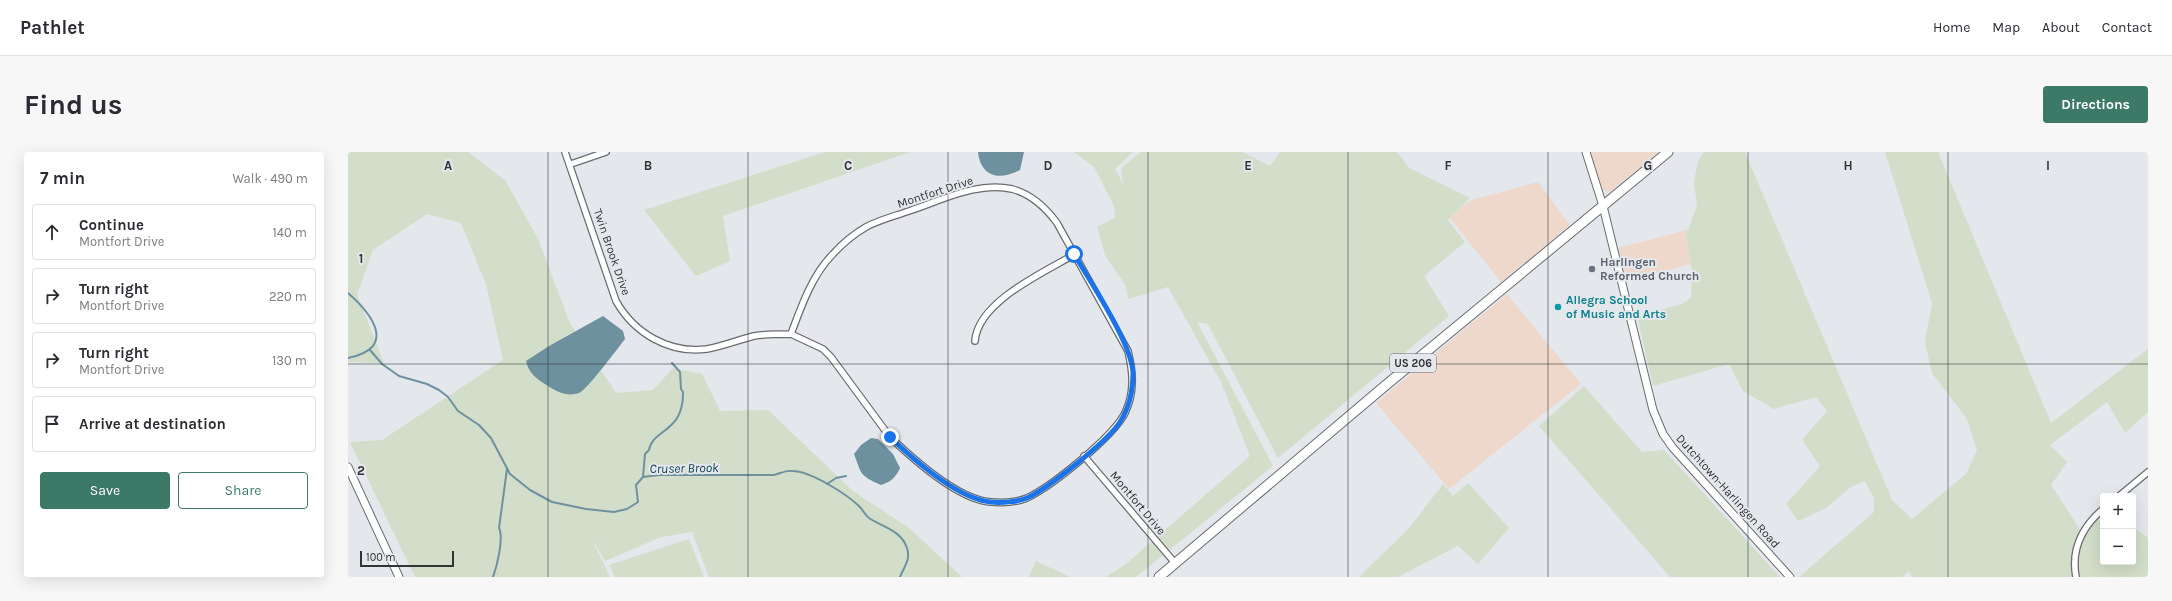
<!DOCTYPE html>
<html lang="en">
<head>
<meta charset="utf-8">
<style>
  :root { --surface:#fff; --page:#f7f7f7; --text:#2b2b33; --muted:#7c7c81; --line:#e1e1e2; --accent:#3c7a67 }
  body { margin:0; font-family:Karla,sans-serif; background:var(--page); color:var(--text) }
  .controls { position:absolute; right:12px; bottom:12px; display:grid; overflow:hidden; border-radius:4px; box-shadow:0 4px 16px #0002 }
  .controls button { width:36px; height:36px; display:grid; place-items:center; padding:0; border:0; border-bottom:1px solid var(--line); background:var(--surface); color:var(--text); font:20px sans-serif }
  .scale { position:absolute; left:12px; bottom:10px; width:94px; box-sizing:border-box; padding-left:4px; border:2px solid #323335; border-top:0; font-size:11px; line-height:14px; white-space:nowrap; color:#323335; -webkit-text-stroke:3px #e4e7eb; paint-order:stroke }
  .stop { position:absolute; width:12px; height:12px; margin:-9px; border:3px solid #1a73e8; border-radius:50%; background:#fff }
  .stop.end { background:#1a73e8; border-color:#fff; box-shadow:0 1px 4px #0008 }
  .list { margin:0; padding:0; list-style:none }
  h2 { display:flex; justify-content:space-between; align-items:center; height:52px; margin:0; padding:0 16px; font-size:17px }
  h2 small { font-size:13px; font-weight:400; color:var(--muted) }
  .list li { display:grid; grid-template-columns:26px 1fr auto; gap:12px; align-items:center; box-sizing:border-box; height:56px; margin:0 8px 8px; padding:0 8px; border:1px solid var(--line); border-radius:4px }
  .list b { display:block; font-size:15px; white-space:nowrap }
  .list p { margin:0; font-size:13px; white-space:nowrap; color:var(--muted) }
  .list em { font-size:13px; font-style:normal; color:var(--muted) }
  .actions { display:flex; gap:8px; padding:12px 16px }
  .actions a { flex:1; padding:9px 0; border:1px solid var(--accent); border-radius:4px; text-align:center; font-size:14px; color:var(--accent) }
  .actions .main { background:var(--accent); color:#fff }
  .icon { flex:none; width:22px; height:22px; fill:none; stroke:currentColor; stroke-width:2; stroke-linecap:round; stroke-linejoin:round }
  .map { position:relative; flex:none; width:1800px; height:425px; overflow:hidden; border-radius:4px }
  header { display:flex; align-items:center; gap:24px; box-sizing:border-box; height:56px; padding:0 20px; background:var(--surface); border-bottom:1px solid var(--line) }
  header strong { font-size:19px }
  nav { display:flex; gap:22px; margin-inline-start:auto; font-size:14px }
  .intro { display:flex; align-items:center; justify-content:space-between; box-sizing:border-box; height:96px; padding:0 24px }
  h1 { margin:0; font-size:28px }
  .button { padding:10px 18px; border-radius:4px; background:var(--accent); color:#fff; font-size:14px; font-weight:700 }
  main { display:flex; gap:24px; padding:0 24px }
  aside { flex:1; background:var(--surface); border-radius:4px; box-shadow:0 4px 16px #0002 }
  .map>svg:first-child { display:block }
  .commercial { fill:#eed8cb }
  .green { fill:#d2dec9 }
  .water { fill:#6e91a0 }
  .lines { fill:none; stroke-linecap:round; stroke-linejoin:round }
  .stream { stroke:#6e91a0; stroke-width:2 }
  .minor-casing { stroke:#696c70; stroke-width:8 }
  .tertiary-casing { stroke:#696c70; stroke-width:9 }
  .trunk-casing { stroke:#696c70; stroke-width:11 }
  .minor { stroke:#fff; stroke-width:5.5 }
  .tertiary { stroke:#fff; stroke-width:7 }
  .trunk { stroke:#fff; stroke-width:9 }
  .route { stroke:#1a73e8; stroke-width:5 }
  .grid { fill:none; stroke:#323335; stroke-width:1; stroke-opacity:0.55 }
  .worship-dot { fill:#6b7280; stroke:#e4e7eb; stroke-width:1.5 }
  .culture-dot { fill:#0f9aa8; stroke:#e4e7eb; stroke-width:1.5 }
  .labels { text-anchor:middle; dominant-baseline:central; stroke-width:4; stroke-linejoin:round; paint-order:stroke }
  .shield { fill:#e4e7eb; stroke:#67696c; stroke-width:1 }
  .shield-label { font-size:11px; font-weight:bold; fill:#323335 }
  .street-label { font-size:12px; fill:#323335; stroke:#e4e7eb }
  .worship-label { font-size:12px; font-weight:bold; fill:#5b616d; stroke:#e4e7eb; text-anchor:start }
  .culture-label { font-size:12px; font-weight:bold; fill:#0d838f; stroke:#e4e7eb; text-anchor:start }
  .water-label { font-size:13px; font-style:italic; fill:#145; stroke:#e4e7eb }
  .grid-label { font-size:13px; text-anchor:middle; font-weight:bold; fill:#323335; stroke:#e4e7eb; stroke-width:4; stroke-linejoin:round; paint-order:stroke }
</style>
</head>
<body>
<header>
<strong>Pathlet</strong>
<nav><a>Home</a><a>Map</a><a>About</a><a>Contact</a></nav>
</header>
<div class="intro"><h1>Find us</h1><a class="button">Directions</a></div>
<main>
<aside>
<h2>7 min<small>Walk · 490 m</small></h2>
<ul class="list">
<li><svg class="icon" aria-label="ahead" viewBox="0 0 24 24"><path d="M12 20V5M6 11l6-6 6 6"/></svg><div><b>Continue</b><p>Montfort Drive</p></div><em>140 m</em></li>
<li><svg class="icon" aria-label="right" viewBox="0 0 24 24"><path d="M7 20v-9h11M14 6l5 5-5 5"/></svg><div><b>Turn right</b><p>Montfort Drive</p></div><em>220 m</em></li>
<li><svg class="icon" aria-label="right" viewBox="0 0 24 24"><path d="M7 20v-9h11M14 6l5 5-5 5"/></svg><div><b>Turn right</b><p>Montfort Drive</p></div><em>130 m</em></li>
<li><svg class="icon" aria-label="arrive" viewBox="0 0 24 24"><path d="M6 21V4h12l-3 4 3 4H6"/></svg><div><b>Arrive at destination</b></div></li>
</ul>
<div class="actions"><a class="main">Save</a><a>Share</a></div>
</aside>
<div class="map">
<svg width="1800" height="425" viewBox="0 0 1800 425">
  <rect width="100%" height="100%" fill="#e4e7eb"/>
  <!-- commercial -->
  <path class="commercial" d="M1242 0H1310L1262 40 1255 38Z
    M1190 30 1222 73 1153 130 1101 65 1123 48Z
    M1339 78 1347 111 1279 129 1270 96Z
    M1159 142 1233 232 1101 337 1028 251Z"/>
  <!-- green -->
  <path class="green" d="M0 0H120L157 28 190 87 222 171 268 241 305 238 325 216 354 222 372 259 420 258 505 339 561 376 614 425H361L344 380 313 385 257 409 243 385 262 425H67L2 290 34 288 155 208 138 132 113 71 79 62 25 98 9 142 36 211 0 210Z
    M477 0H562L375 64 382 109 348 124 296 58Z
    M726 0H785L767 17 775 32 773 16 793 0H894L922 14 932 0H1049L1061 16 1122 46 1100 68 1117 90 1076 124 1101 164 930 306 860 172 849 170 925 314 788 425H758L778 412 902 304 873 230 820 135 780 147 778 134 757 103 749 75 767 66 766 54 746 15Z
    M1356 0H1397L1544 348 1564 367 1618 322 1629 298 1619 267 1584 221 1577 190 1584 151 1537 0H1590L1703 271 1800 197V260L1777 281 1759 250 1702 293 1719 310 1703 333 1733 379 1755 357V410H1785V375L1800 386V425H1564L1561 419 1554 425H1451L1526 360V346L1517 329 1503 335 1478 356 1450 369 1438 352 1472 314 1454 288 1479 259 1468 245 1426 257 1395 239 1381 212 1305 234 1289 164 1334 152 1343 146 1344 119 1338 83 1349 54 1346 30 1350 9Z
    M1236 234 1294 300 1316 298 1432 425H1322L1191 274Z
    M1120 331 1161 376 1130 412 1110 394 1050 425H1011L1061 376 1095 332 1105 344Z
    M341 387 356 425H267L261 413Z
    M688 409 722 425H681Z"/>
  <!-- water -->
  <path class="water" d="M630 0H676L672 18C651 29 633 25 630 0Z
    M255 164 275 179 277 187C270 196 238 239 231 241 219 245 210 240 200 234 189 227 181 222 178 209L201 194Z
    M523 286 530 287 545 302 552 316C548 325 543 330 533 333 511 323 514 323 506 302L513 293Z"/>
  <g class="lines">
    <!-- stream -->
    <path class="stream" d="M0 141C25 163 49 196 0 206
      M22 198 34 212 51 224 79 232 91 238 100 245 110 259 131 273 143 286 162 322 182 338 204 350 238 357 266 360 279 357 290 350 288 333 295 325 311 323H426C431 322 438 318 444 319 463 319 498 342 511 354 515 358 517 363 521 366 534 375 553 378 559 396 563 407 556 415 552 425
      M295 325 297 302 301 298C304 277 336 281 335 240L333 237 332 220 324 211
      M479 332 488 326 498 324
      M145 425C149 414 156 386 151 376L159 317"/>
    <!-- minor casing -->
    <g class="minor-casing">
      <path id="minor" d="M217 0 268 149C286 181 321 202 359 197 375 194 390 188 406 184 418 182 431 182 443 182 453 155 464 123 485 102 494 92 506 82 518 75 531 68 547 64 561 59 592 49 630 29 664 37 683 42 698 56 709 71L780 199C785 220 787 240 777 261 765 285 704 334 679 346 669 350 654 351 643 350 611 348 565 307 542 285L483 205 475 197 443 182
        M223 12 258 0
        M627 189C630 149 697 120 727 102
        M736 304 827 411
        M1771 344 1800 320
        M1728 425C1723 398 1734 375 1755 357"/>
    </g>
    <!-- tertiary casing -->
    <g class="tertiary-casing">
      <path id="tertiary" d="M1238 0 1255 54 1305 258 1315 282 1325 296 1442 425
        M0 315 51 425"/>
    </g>
    <!-- trunk casing -->
    <g class="trunk-casing">
      <path id="trunk" d="M811 425 1038 233 1320 0"/>
    </g>
    <!-- minor -->
    <use href="#minor" class="minor"/>
    <!-- tertiary -->
    <use href="#tertiary" class="tertiary"/>
    <!-- trunk -->
    <use href="#trunk" class="trunk"/>
  </g>
  <g class="lines">
    <!-- route -->
    <path class="route" d="M542 285C565 307 610 347 643 350 653 351 669 350 679 346 699 337 760 289 772 270 781 256 785 237 785 221 784 192 742 129 726 102"/>
  </g>
  <!-- grid -->
  <path class="grid" d="M200 0V425M400 0V425M600 0V425M800 0V425M1000 0V425M1200 0V425M1400 0V425M1600 0V425M0 212H1800"/>
  <!-- markers -->
  <circle class="worship-dot" cx="1244" cy="117" r="4"/>
  <circle class="culture-dot" cx="1210" cy="155" r="4"/>
  <g class="labels">
    <!-- shield labels -->
    <rect class="shield" x="1042" y="202" width="46" height="18" rx="3"/>
    <g class="shield-label">
      <text x="1065" y="211">US 206</text>
    </g>
    <!-- street labels -->
    <g class="street-label">
      <text transform="translate(587 40) rotate(-18)">Montfort Drive</text>
      <text transform="translate(264 100) rotate(71)">Twin Brook Drive</text>
      <text transform="translate(1380 339) rotate(48)">Dutchtown-Harlingen Road</text>
      <text transform="translate(790 351) rotate(50)">Montfort Drive</text>
    </g>
    <!-- worship labels -->
    <g class="worship-label">
      <text x="1252" y="110">Harlingen<tspan x="1252" dy="14">Reformed Church</tspan></text>
    </g>
    <!-- culture labels -->
    <g class="culture-label">
      <text x="1218" y="148">Allegra School<tspan x="1218" dy="14">of Music and Arts</tspan></text>
    </g>
    <!-- water labels -->
    <g class="water-label">
      <text transform="translate(336 316) rotate(-1)">Cruser Brook</text>
    </g>
  </g>
  <g class="grid-label">
    <text x="100" y="18">A</text>
    <text x="300" y="18">B</text>
    <text x="500" y="18">C</text>
    <text x="700" y="18">D</text>
    <text x="900" y="18">E</text>
    <text x="1100" y="18">F</text>
    <text x="1300" y="18">G</text>
    <text x="1500" y="18">H</text>
    <text x="1700" y="18">I</text>
    <text x="13" y="111">1</text>
    <text x="13" y="323">2</text>
  </g>
</svg>
<div class="controls">
<button>+</button>
<button>−</button>
</div>
<div class="scale">100 m</div>
<div class="stop" style="left:726px;top:102px"></div>
<div class="stop end" style="left:542px;top:285px"></div>
</div>
</main>
</body>
</html>
